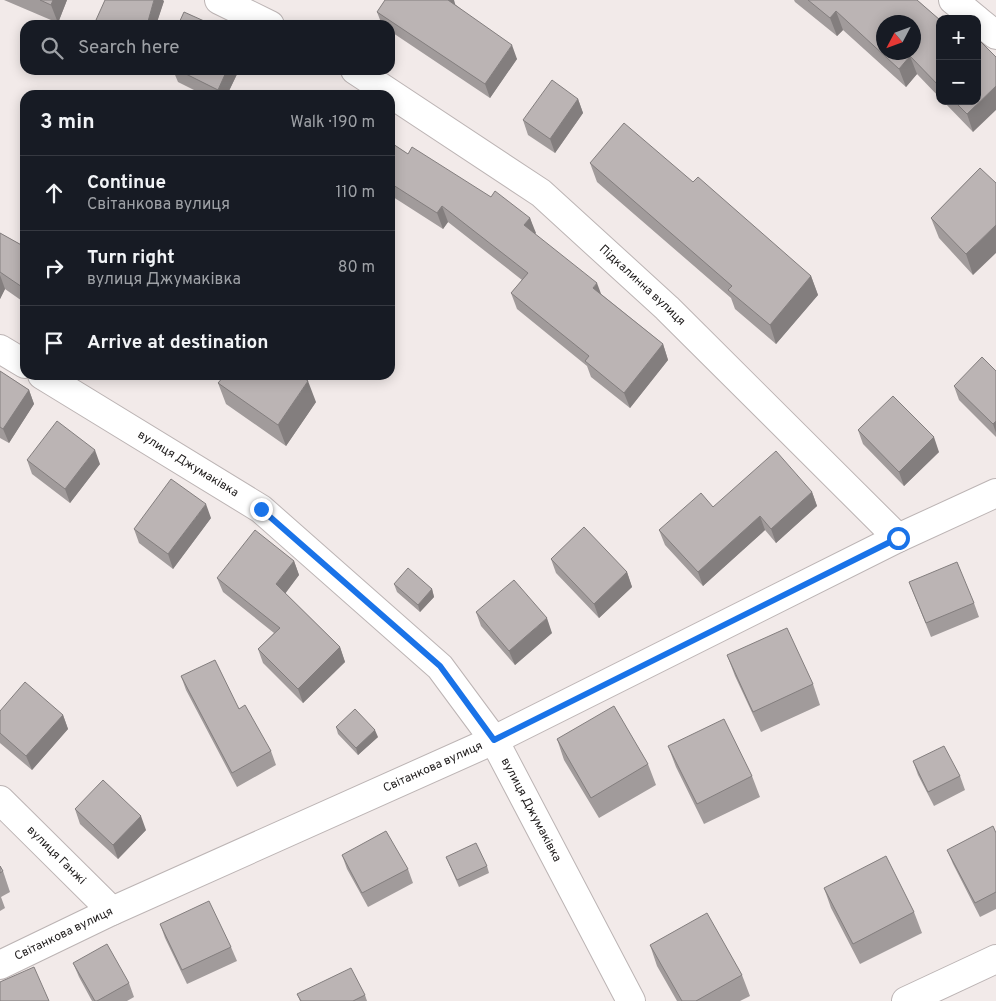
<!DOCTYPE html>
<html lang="en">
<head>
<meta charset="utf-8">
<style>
  :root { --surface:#171b24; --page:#242831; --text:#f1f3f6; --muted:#9ea1a6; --line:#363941 }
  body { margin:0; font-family:Overpass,sans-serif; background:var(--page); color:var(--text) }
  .controls { position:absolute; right:15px; top:15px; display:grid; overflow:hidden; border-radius:10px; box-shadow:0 2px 12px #0003 }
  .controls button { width:45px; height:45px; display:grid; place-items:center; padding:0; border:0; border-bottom:1px solid var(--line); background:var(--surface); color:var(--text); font:25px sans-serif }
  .compass { position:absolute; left:876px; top:15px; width:45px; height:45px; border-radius:50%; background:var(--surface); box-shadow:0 2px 12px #0003; rotate:229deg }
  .stop { position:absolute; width:15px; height:15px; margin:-11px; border:4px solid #1a73e8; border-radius:50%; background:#fff }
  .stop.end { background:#1a73e8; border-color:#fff; box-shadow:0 1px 5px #0008 }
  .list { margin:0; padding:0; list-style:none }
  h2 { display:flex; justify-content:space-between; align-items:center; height:65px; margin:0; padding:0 20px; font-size:21px }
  h2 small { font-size:16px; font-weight:400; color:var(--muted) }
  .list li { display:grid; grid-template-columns:32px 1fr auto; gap:15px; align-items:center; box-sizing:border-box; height:75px; padding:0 20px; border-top:1px solid var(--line) }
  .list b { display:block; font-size:19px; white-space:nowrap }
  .list p { margin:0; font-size:16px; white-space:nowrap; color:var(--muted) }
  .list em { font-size:16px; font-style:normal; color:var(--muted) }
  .icon { flex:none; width:28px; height:28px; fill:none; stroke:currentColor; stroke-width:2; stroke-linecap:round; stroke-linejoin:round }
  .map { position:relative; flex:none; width:996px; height:1001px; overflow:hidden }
  .search { position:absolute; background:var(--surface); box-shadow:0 2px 12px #0003; left:20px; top:20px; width:375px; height:55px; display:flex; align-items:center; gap:12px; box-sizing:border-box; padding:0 18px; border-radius:15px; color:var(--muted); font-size:19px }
  .panel { position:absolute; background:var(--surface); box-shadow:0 2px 12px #0003; left:20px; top:90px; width:375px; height:290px; border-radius:15px }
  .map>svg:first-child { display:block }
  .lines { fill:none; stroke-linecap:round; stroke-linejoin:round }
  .street-casing { stroke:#bcb4b4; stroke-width:30 }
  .secondary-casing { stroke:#bcb4b4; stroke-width:30 }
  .street { stroke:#fff; stroke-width:28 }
  .secondary { stroke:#fff; stroke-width:28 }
  .wall { fill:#a19b9b }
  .shaded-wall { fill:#837e7e }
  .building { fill:#bbb4b4; stroke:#837e7e; fill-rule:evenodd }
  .route { stroke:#1a73e8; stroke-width:6 }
  .labels { text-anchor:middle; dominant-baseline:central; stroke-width:4; stroke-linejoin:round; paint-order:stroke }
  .street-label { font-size:12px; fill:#1e1b1b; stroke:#fff }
</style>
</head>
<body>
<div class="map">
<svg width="996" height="1001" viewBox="0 0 996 1001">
  <rect width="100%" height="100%" fill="#f2eae9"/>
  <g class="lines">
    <!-- street casing -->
    <g class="street-casing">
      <g id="street">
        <path d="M219 0 270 25"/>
        <path d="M953 0 976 19"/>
        <path d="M977 20 996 35"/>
        <path id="s1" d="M355 70 541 193 667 308 898 538"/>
        <path d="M0 349 25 364"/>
        <path id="s2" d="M42 375 261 509 440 667 494 740 898 538 996 493"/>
        <path id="s3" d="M0 800 112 911"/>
        <path d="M906 1001 996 959"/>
      </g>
    </g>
    <!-- secondary casing -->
    <g class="secondary-casing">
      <g id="secondary">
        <path id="s4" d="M0 965 112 911 494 740 631 1001"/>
      </g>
    </g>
    <!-- street -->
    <use href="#street" class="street"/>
    <!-- secondary -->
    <use href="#secondary" class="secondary"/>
  </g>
  <!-- wall -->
  <path class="wall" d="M4 0H67L58 23Z
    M794 0H917L940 20V98L917 74 906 87 843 30 837 36 795 2Z
    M164 1 156 25H98L96 20Z
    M456 5 517 59 490 98 390 31V25H382L377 12Z
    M173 70H239L227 95H204L178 82Z
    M578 99 583 113 555 153 528 135 523 120Z
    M943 101H977L973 132Z
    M390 142 408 154 530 218 535 234 601 294 663 344 668 360 630 408 591 377 587 366 517 309 511 293 522 280 448 222 443 229 390 195Z
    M590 163 693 182 811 276 818 295 776 344 735 309 731 298 597 182Z
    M980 168 973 275 939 238 931 218Z
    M0 233 25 247V303L5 289 0 299Z
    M0 371 29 390 34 404 9 443 0 438Z
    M996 371V437L959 400 954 386Z
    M218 383 316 402 286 446 226 404Z
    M858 430 939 452 904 486 863 444Z
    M27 460 100 464 70 503 32 474Z
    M812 492 817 506 776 543 765 530 703 586 665 545 659 530 713 507Z
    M211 518 173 569 139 543 134 529Z
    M551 559 627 572 632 587 599 618 556 573Z
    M294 561 299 575 285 593 340 647 345 662 303 703 263 663 258 649 274 633 223 592 217 578Z
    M909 582 974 603 979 617 931 637Z
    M394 584 432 589 434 597 420 612 397 592Z
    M476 612 552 633 515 665 481 626Z
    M727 655 813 684 820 705 761 732 735 676Z
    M181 676 239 709 271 751 276 765 237 787 186 690Z
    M0 711 63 715 68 729 32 770 0 743Z
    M336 727 378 737 358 755 338 734Z
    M557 739 648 764 656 785 599 818 564 760Z
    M668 746 752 776 760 797 704 824 676 767Z
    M913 761 960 776 965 790 934 806 918 775Z
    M75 809 146 830 118 859 80 824Z
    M996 833V909L980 917 953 864 947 850Z
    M342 855 408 869 413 883 368 907 347 869Z
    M446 857 487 866 489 873 459 887Z
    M0 866 3 871 10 892 1 897 5 908 0 911Z
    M824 888 914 912 922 933 860 964 831 908Z
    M160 924 231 947 237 961 187 984 165 938Z
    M650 945 742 975 750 996 740 1001H677L657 966Z
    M73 963 129 983 134 997 127 1001H92L79 977Z
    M297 994 365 995 367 1001H300Z"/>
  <!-- shaded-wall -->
  <path class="shaded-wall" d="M53 0H67L58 23 51 5Z
    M154 0H163L164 1 156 25H147Z
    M447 0H454L456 7Z
    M836 11 843 30 837 36 830 18Z
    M512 45 517 59 490 98 485 84Z
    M910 56 917 74 906 87 899 69Z
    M227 70H239L227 95H220L218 90Z
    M996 86V110L973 132 967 114Z
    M578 99 583 113 555 153 550 139Z
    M442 206 448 222 443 229 437 213Z
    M530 218 536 233 530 241 524 225Z
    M996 225V253L973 275 966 254Z
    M0 275 5 289 0 299Z
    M811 276 818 295 776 344 770 325Z
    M597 283 603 299 593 288Z
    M663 344 668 360 630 408 624 393Z
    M308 381 316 402 286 446 278 425Z
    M29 390 34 404 9 443 3 429Z
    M996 421V433L993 424Z
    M934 437 939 452 904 486 899 472Z
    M95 450 100 464 70 503 65 489Z
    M812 492 817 506 776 543 771 529Z
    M206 504 211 518 173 569 168 554Z
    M760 516 765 530 703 586 698 572Z
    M294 561 299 575 282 598 276 584Z
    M627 572 632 587 599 618 594 604Z
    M432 589 434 597 420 612 418 605Z
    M547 618 552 633 515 665 509 651Z
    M340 647 345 662 303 703 298 689Z
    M63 715 68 729 32 770 26 756Z
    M375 730 378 737 358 755 356 748Z
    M141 816 146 830 118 859 113 845Z"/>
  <!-- building -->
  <path class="building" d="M40 0H53L51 5Z
    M105 0H154L147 25H106L96 20Z
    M385 0H448L512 45 485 84 377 12Z
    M808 0H917L940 20V87L910 56 899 69 836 11 830 18ZM884 22H914V52H884Z
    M184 12 213 25H178Z
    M977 38 996 57V86L967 114 954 101H977Z
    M178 70H227L218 90Z
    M552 80 578 99 550 139 523 120Z
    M624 123 693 182 698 177 811 276 770 325 728 290 732 286 590 163Z
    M390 142 408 154 412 147 491 197 495 191 530 218 524 225 597 283 593 288 663 344 624 393 585 361 589 356 511 293 528 273 442 206 437 213 390 183Z
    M980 168 996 183V225L966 254 931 218Z
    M0 233 25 247V289L0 272Z
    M982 357 996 371V421L993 424 954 386Z
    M0 371 29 390 3 429 0 427Z
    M225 375H300L308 381 278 425 218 383Z
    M893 396 934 437 899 472 858 430Z
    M57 421 95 450 65 489 27 460Z
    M776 451 812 492 771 529 760 516 698 572 659 530 701 493 713 507Z
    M171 479 206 504 168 554 134 529Z
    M584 527 627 572 594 604 551 559Z
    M255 530 294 561 276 584 340 647 298 689 258 649 280 628 217 578Z
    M957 562 974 603 926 623 909 582Z
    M408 568 432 589 418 605 394 584Z
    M514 580 547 618 509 651 476 612Z
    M787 628 813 684 753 712 727 655Z
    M215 660 239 709 245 705 271 751 232 773 181 676Z
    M25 682 63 715 26 756 0 733V711Z
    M614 706 648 764 591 798 557 739Z
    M355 709 375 730 356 748 336 727Z
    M724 719 752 776 697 804 668 746Z
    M944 746 960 776 928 792 913 761Z
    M103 780 141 816 113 845 75 809Z
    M993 826 996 833V892L975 903 947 850Z
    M386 831 408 869 362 893 342 855Z
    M476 843 487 866 457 880 446 857Z
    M886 856 914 912 853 944 824 888Z
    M0 866 3 871 0 873Z
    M209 901 231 947 182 970 160 924Z
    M707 913 742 975 696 1001H682L650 945Z
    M107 944 129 983 97 1001H95L73 963Z
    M34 967 49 1001H0V982Z
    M351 968 365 995 353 1001H301L297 994Z"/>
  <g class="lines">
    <!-- route -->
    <path class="route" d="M261 509 440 666 494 740 898 538"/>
  </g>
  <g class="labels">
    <!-- street labels -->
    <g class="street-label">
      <text stroke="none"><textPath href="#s1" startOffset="360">Підкалинна вулиця</textPath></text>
      <text stroke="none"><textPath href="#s2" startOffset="171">вулиця Джумаківка</textPath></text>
      <text stroke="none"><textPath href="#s4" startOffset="476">Світанкова вулиця</textPath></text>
      <text stroke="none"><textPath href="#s4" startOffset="622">вулиця Джумаківка</textPath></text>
      <text stroke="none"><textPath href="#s3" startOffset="79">вулиця Ганжі</textPath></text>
      <text stroke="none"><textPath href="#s4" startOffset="71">Світанкова вулиця</textPath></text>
    </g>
  </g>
</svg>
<div class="controls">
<button>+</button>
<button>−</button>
</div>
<svg class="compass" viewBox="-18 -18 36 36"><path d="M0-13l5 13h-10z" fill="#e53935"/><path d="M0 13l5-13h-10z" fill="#9ea1a6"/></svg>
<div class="stop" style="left:898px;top:538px"></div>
<div class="stop end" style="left:261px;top:509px"></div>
<div class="search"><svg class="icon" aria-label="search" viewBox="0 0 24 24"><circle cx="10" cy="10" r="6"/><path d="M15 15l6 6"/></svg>Search here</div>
<section class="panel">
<h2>3 min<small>Walk · 190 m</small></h2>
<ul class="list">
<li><svg class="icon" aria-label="ahead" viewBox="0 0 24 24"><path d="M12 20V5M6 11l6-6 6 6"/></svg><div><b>Continue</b><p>Світанкова вулиця</p></div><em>110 m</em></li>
<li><svg class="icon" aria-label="right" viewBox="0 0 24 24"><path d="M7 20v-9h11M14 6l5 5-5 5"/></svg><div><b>Turn right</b><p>вулиця Джумаківка</p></div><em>80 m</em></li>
<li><svg class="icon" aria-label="arrive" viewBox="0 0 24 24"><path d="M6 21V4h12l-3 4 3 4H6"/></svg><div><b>Arrive at destination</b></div></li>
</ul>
</section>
</div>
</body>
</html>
